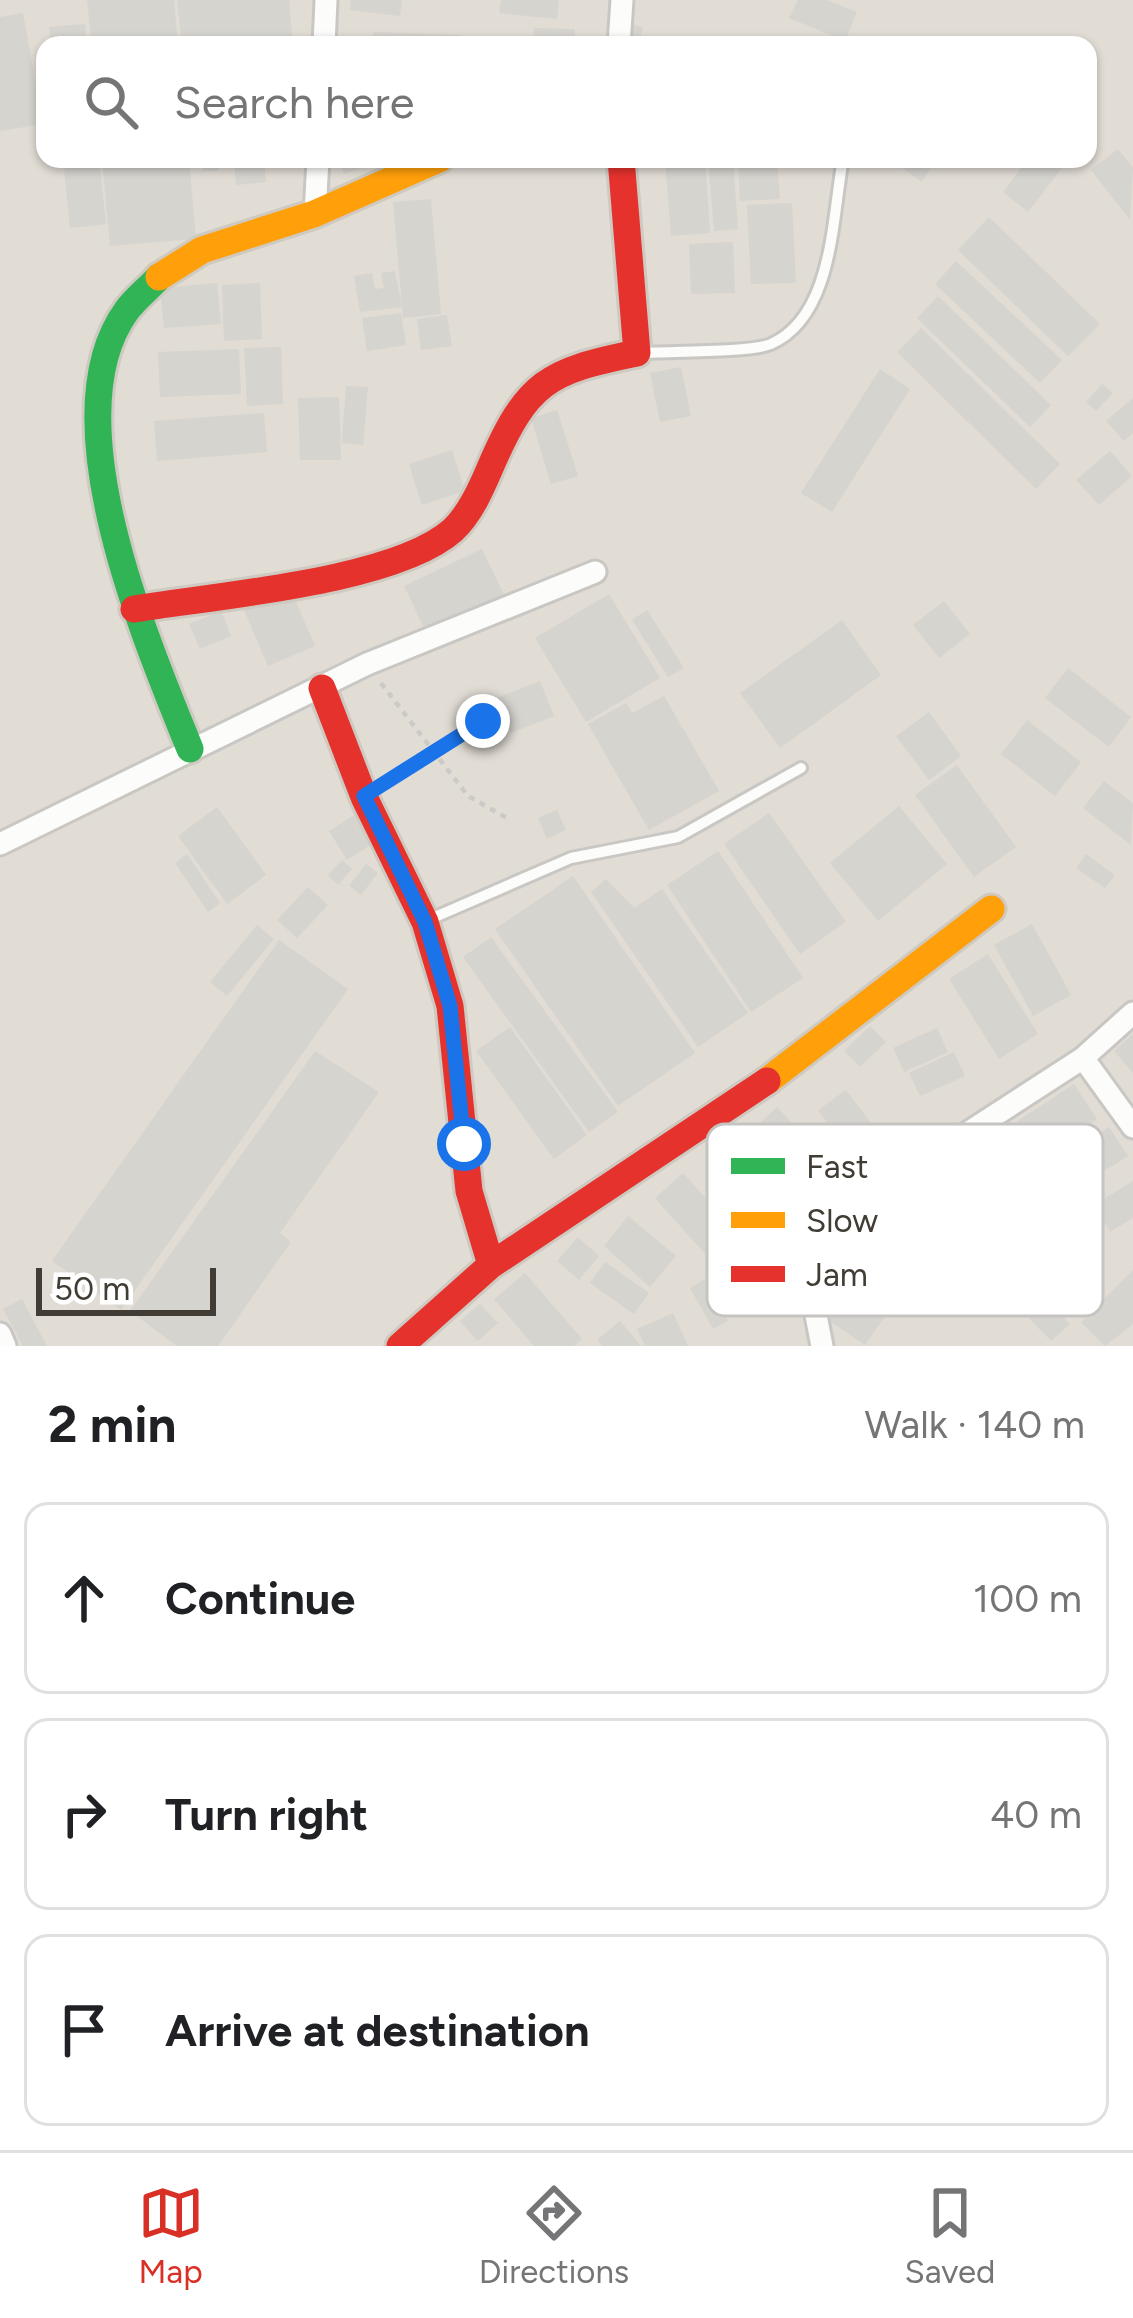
<!DOCTYPE html>
<html lang="en">
<head>
<meta charset="utf-8">
<style>
  :root { --surface:#fff; --page:#f2f2f2; --text:#202124; --muted:#757577; --line:#e0e0e0; --accent:#d93025 }
  body { margin:0; font-family:Figtree,sans-serif; background:var(--page); color:var(--text) }
  .scale { position:absolute; left:36px; bottom:30px; width:180px; box-sizing:border-box; padding-left:12px; border:6px solid #413c34; border-top:0; font-size:33px; line-height:42px; white-space:nowrap; color:#413c34; -webkit-text-stroke:9px #fff; paint-order:stroke }
  .stop { position:absolute; width:36px; height:36px; margin:-27px; border:9px solid #1a73e8; border-radius:50%; background:#fff }
  .stop.end { background:#1a73e8; border-color:#fff; box-shadow:0 3px 12px #0008 }
  .list { margin:0; padding:0; list-style:none }
  h2 { display:flex; justify-content:space-between; align-items:center; height:156px; margin:0; padding:0 48px; font-size:51px }
  h2 small { font-size:39px; font-weight:400; color:var(--muted) }
  .list li { display:grid; grid-template-columns:78px 1fr auto; gap:36px; align-items:center; box-sizing:border-box; height:192px; margin:0 24px 24px; padding:0 24px; border:3px solid var(--line); border-radius:24px }
  .list b { display:block; font-size:45px; white-space:nowrap }
  .list em { font-size:39px; font-style:normal; color:var(--muted) }
  .icon { flex:none; width:66px; height:66px; fill:none; stroke:currentColor; stroke-width:2; stroke-linecap:round; stroke-linejoin:round }
  .map { position:relative; flex:none; width:1133px; height:1346px; overflow:hidden }
  .search { position:absolute; background:var(--surface); box-shadow:0 3px 9px #0004; left:36px; right:36px; top:36px; height:132px; display:flex; align-items:center; gap:30px; box-sizing:border-box; padding:0 42px; border-radius:24px; color:var(--muted); font-size:45px }
  .sheet { height:804px; background:var(--surface) }
  nav { display:flex; justify-content:space-around; align-items:center; box-sizing:border-box; height:168px; border-top:3px solid var(--line); background:var(--surface); font-size:33px; color:var(--muted) }
  nav a { display:grid; justify-items:center; gap:6px }
  nav .on { color:var(--accent) }
  .map>svg:first-child { display:block }
  .residential { fill:#e1dcd4; fill-rule:evenodd }
  .building { fill:#d6d4cf }
  .lines { fill:none; stroke-linecap:round; stroke-linejoin:round }
  .lane-casing { stroke:#c9c7c3; stroke-width:16 }
  .street-casing { stroke:#c9c7c3; stroke-width:27 }
  .fast-casing { stroke:#cecac1; stroke-width:33 }
  .slow-casing { stroke:#cecac1; stroke-width:33 }
  .jam-casing { stroke:#cecac1; stroke-width:33 }
  .path { stroke:#cbcac6; stroke-width:4.5; stroke-dasharray:6 6; stroke-linecap:butt }
  .lane { stroke:#fcfcfb; stroke-width:10 }
  .street { stroke:#fcfcfb; stroke-width:21 }
  .fast { stroke:#30b455; stroke-width:27 }
  .slow { stroke:#ff9f0a; stroke-width:27 }
  .jam { stroke:#e5322d; stroke-width:27 }
  .route { stroke:#1a73e8; stroke-width:15 }
  .key { fill:#fff; stroke:#c6c4c2; stroke-width:3 }
  .key-label { font-size:33px; fill:#413c34 }
</style>
</head>
<body>
<div class="map">
<svg width="1133" height="1346" viewBox="0 0 1133 1346">
  <rect width="100%" height="100%" fill="#edebe7"/>
  <!-- residential -->
  <path class="residential" d="M0 0H1133V1346H0ZM45 45H1088V159H45Z"/>
  <!-- building -->
  <path class="building" d="M87 0H174L178 45H92Z
    M177 0H289L293 45H182Z
    M351 0H402L400 16 350 10Z
    M501 0H559L557 19 499 13Z
    M798 0H827L857 12 845 41 789 18Z
    M23 13 43 124 0 131V17Z
    M85 24 87 45H51L49 27Z
    M629 24 643 27 639 45H625Z
    M534 28 575 29 574 45H533Z
    M373 32 461 35V45H372Z
    M469 36 525 38V45H468Z
    M1118 149 1133 168 1130 220 1091 170Z
    M63 159H99L106 224 70 228Z
    M102 159H189L196 239 110 246Z
    M203 159H219V171H203Z
    M234 159H264L266 182 236 185Z
    M339 159H388V160L344 174Z
    M665 159H705L710 233 671 236Z
    M708 159H733L738 229 714 231Z
    M777 159 780 199 740 201 738 161Z
    M908 159 932 167 922 182 902 168Z
    M1028 159H1069L1028 212 1003 192Z
    M431 199 441 314 403 318 393 202Z
    M792 203 796 283 751 284 747 205Z
    M989 217 1100 324 1068 356 958 250Z
    M733 242 735 293 691 294 689 244Z
    M956 261 1062 360 1040 383 935 284Z
    M395 271 402 307 360 312 354 276 372 273 375 289 384 288 381 273Z
    M217 283 221 324 164 328 160 288Z
    M260 283 262 339 224 341 222 285Z
    M938 296 1051 405 1030 427 917 318Z
    M401 313 406 345 367 351 362 318Z
    M447 315 452 346 421 350 417 319Z
    M921 328 1060 464 1036 489 897 352Z
    M281 347 283 404 247 406 244 348Z
    M239 349 241 394 160 397 158 352Z
    M681 367 691 416 660 422 650 373Z
    M880 369 910 389 832 512 801 493Z
    M1102 384 1113 393 1096 411 1086 402Z
    M346 386 368 387 363 445 342 443Z
    M339 397 341 460H300L298 398Z
    M1133 398V433L1124 441 1106 421Z
    M557 410 578 476 551 484 531 418Z
    M264 413 267 452 157 461 154 421Z
    M452 450 465 491 422 505 409 464Z
    M1110 451 1132 476 1099 505 1076 480Z
    M482 549 504 595 426 632 404 586Z
    M291 590 315 646 268 666 244 610Z
    M609 594 660 678 586 722 535 638Z
    M944 601 970 634 939 658 913 625Z
    M647 610 684 668 668 677 632 620Z
    M221 611 231 636 200 649 189 624Z
    M842 620 881 675 780 748 740 693Z
    M1068 668 1131 717 1109 747 1045 698Z
    M540 681 554 716 511 733 497 698Z
    M664 696 719 791 649 830 588 724 626 703 632 713Z
    M929 712 961 756 929 780 896 736Z
    M1027 720 1081 762 1055 796 1001 754Z
    M957 765 1016 847 974 877 915 795Z
    M1104 781 1133 803 1131 845 1083 808Z
    M899 806 947 864 878 921 830 863Z
    M217 807 266 875 227 904 178 836Z
    M557 810 566 830 547 839 538 818Z
    M769 813 846 922 800 954 724 844Z
    M356 814 374 843 347 860 329 831Z
    M718 851 803 978 751 1012 667 885Z
    M187 854 220 903 208 912 175 863Z
    M1086 854 1115 875 1105 888 1076 868Z
    M342 860 352 869 338 885 328 875Z
    M366 864 378 873 361 895 349 886Z
    M573 876 695 1053 618 1106 495 929Z
    M606 879 634 908 662 889 748 1013 698 1047 591 892Z
    M308 887 328 905 297 938 277 920Z
    M1032 924 1071 995 1033 1016 994 945Z
    M257 925 274 939 227 996 210 982Z
    M491 937 618 1112 589 1132 463 957Z
    M279 940 348 989 121 1310 52 1261Z
    M988 954 1038 1034 999 1059 949 979Z
    M870 1026 886 1042 860 1067 844 1051Z
    M510 1027 587 1135 554 1159 476 1051Z
    M937 1028 948 1052 904 1072 893 1048Z
    M1133 1034V1073L1114 1051Z
    M315 1051 379 1092 280 1233 291 1242 218 1346H177L130 1311Z
    M954 1052 965 1076 920 1096 909 1073Z
    M1074 1084 1097 1119 1036 1159 1013 1124Z
    M846 1090 874 1127 846 1148 818 1110Z
    M777 1107 838 1172 807 1200 747 1135Z
    M1109 1127 1128 1156 1067 1194 1048 1165Z
    M683 1173 734 1230 706 1255 655 1198Z
    M1133 1181V1218L1110 1232 1094 1205Z
    M628 1216 676 1256 650 1287 604 1246Z
    M578 1237 599 1256 579 1280 557 1261Z
    M885 1240 921 1265 865 1345 828 1320Z
    M605 1262 649 1293 634 1314 590 1283Z
    M1133 1270V1324L1105 1346 1081 1322Z
    M525 1273 582 1339 574 1346H534L494 1299Z
    M705 1279 728 1321 713 1329 690 1288Z
    M1042 1295 1070 1324 1051 1341 1024 1313Z
    M22 1299 47 1346H23L3 1309Z
    M480 1304 498 1323 478 1341 460 1321Z
    M673 1313 688 1346H645L637 1329Z
    M620 1321 641 1346H602L597 1340Z"/>
  <g class="lines">
    <!-- lane casing -->
    <g class="lane-casing">
      <path id="lane" d="M640 353C667 351 750 353 771 344 834 316 832 216 843 159
        M428 920 571 858 678 837 801 768"/>
    </g>
    <!-- street casing -->
    <g class="street-casing">
      <path id="street" d="M324 45 326 0
        M619 45 622 0
        M315 214 318 159
        M0 844 367 664 595 572
        M1083 1058 1133 1013
        M0 1334 5 1346
        M822 1346 814 1305 866 1228 935 1154 1083 1058 1133 1127"/>
    </g>
    <!-- fast casing -->
    <g class="fast-casing">
      <path id="fast" d="M159 277C149 288 136 298 127 310 49 416 147 642 190 749"/>
    </g>
    <!-- slow casing -->
    <g class="slow-casing">
      <path id="slow" d="M159 277 202 250 314 214 439 159
        M767 1081 991 909"/>
    </g>
    <!-- jam casing -->
    <g class="jam-casing">
      <path id="jam" d="M134 609C212 596 395 582 453 530 470 514 481 489 490 468 527 382 547 371 637 353L621 159
        M322 688 364 797 425 922 450 1006 469 1191 491 1265
        M400 1346 491 1265 767 1081"/>
    </g>
    <!-- path -->
    <path class="path" d="M381 683 468 796 507 818
      M388 784 483 721"/>
    <!-- lane -->
    <use href="#lane" class="lane"/>
    <!-- street -->
    <use href="#street" class="street"/>
    <!-- fast -->
    <use href="#fast" class="fast"/>
    <!-- slow -->
    <use href="#slow" class="slow"/>
    <!-- jam -->
    <use href="#jam" class="jam"/>
  </g>
  <g class="lines">
    <!-- route -->
    <path class="route" d="M464 1144 450 1006 425 922 364 796 483 721"/>
  </g>
  <!-- legend -->
  <rect x="707" y="1124" width="396" height="192" rx="18" class="key"/>
  <rect x="731" y="1158" width="54" height="16" fill="#30b455"/>
  <rect x="731" y="1212" width="54" height="16" fill="#ff9f0a"/>
  <rect x="731" y="1266" width="54" height="16" fill="#e5322d"/>
  <g class="key-label">
    <text x="806" y="1178">Fast</text>
    <text x="806" y="1232">Slow</text>
    <text x="806" y="1286">Jam</text>
  </g>
</svg>
<div class="scale">50 m</div>
<div class="stop" style="left:464px;top:1144px"></div>
<div class="stop end" style="left:483px;top:721px"></div>
<div class="search"><svg class="icon" aria-label="search" viewBox="0 0 24 24"><circle cx="10" cy="10" r="6"/><path d="M15 15l6 6"/></svg>Search here</div>
</div>
<section class="sheet">
<h2>2 min<small>Walk · 140 m</small></h2>
<ul class="list">
<li><svg class="icon" aria-label="ahead" viewBox="0 0 24 24"><path d="M12 20V5M6 11l6-6 6 6"/></svg><div><b>Continue</b></div><em>100 m</em></li>
<li><svg class="icon" aria-label="right" viewBox="0 0 24 24"><path d="M7 20v-9h11M14 6l5 5-5 5"/></svg><div><b>Turn right</b></div><em>40 m</em></li>
<li><svg class="icon" aria-label="arrive" viewBox="0 0 24 24"><path d="M6 21V4h12l-3 4 3 4H6"/></svg><div><b>Arrive at destination</b></div></li>
</ul>
</section>
<nav>
<a class="on"><svg class="icon" aria-label="map" viewBox="0 0 24 24"><path d="M3 6l6-2 6 2 6-2v14l-6 2-6-2-6 2zM9 4v14M15 6v14"/></svg>Map</a>
<a><svg class="icon" aria-label="directions" viewBox="0 0 24 24"><path d="M12 3l9 9-9 9-9-9zM9 14v-3h6M13 9l2 2-2 2"/></svg>Directions</a>
<a><svg class="icon" aria-label="saved" viewBox="0 0 24 24"><path d="M7 4h10v16l-5-4-5 4z"/></svg>Saved</a>
</nav>
</body>
</html>
